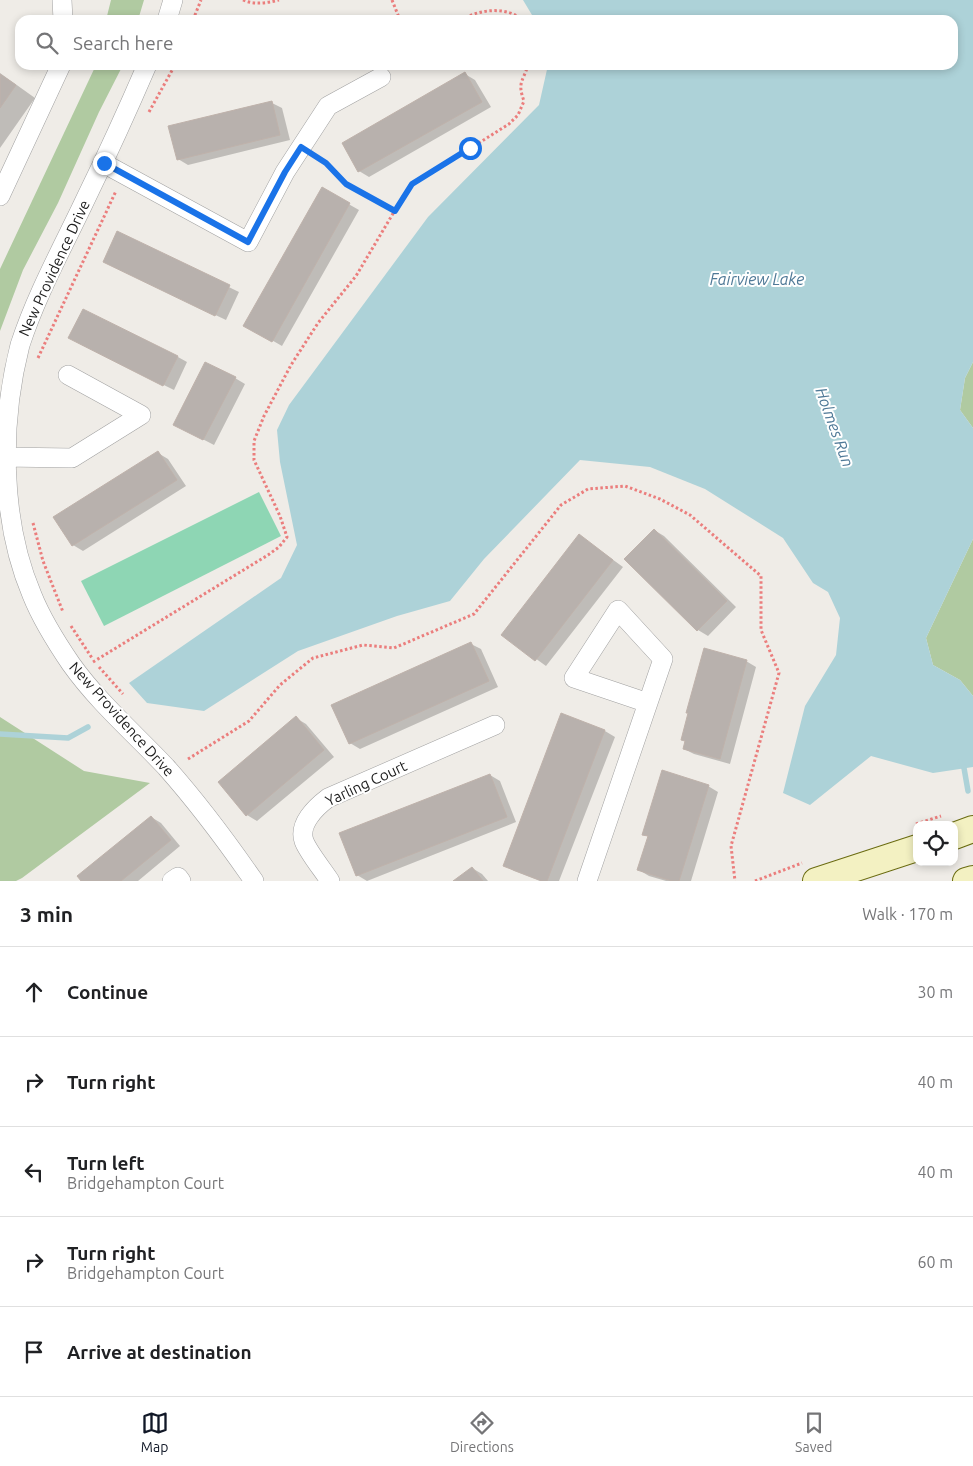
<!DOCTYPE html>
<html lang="en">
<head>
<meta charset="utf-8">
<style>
  :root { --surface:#fff; --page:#f6f6f6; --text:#202124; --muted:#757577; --line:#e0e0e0; --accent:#111827 }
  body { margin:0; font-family:Ubuntu,sans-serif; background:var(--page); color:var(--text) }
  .controls { position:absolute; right:15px; bottom:15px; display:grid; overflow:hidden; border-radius:10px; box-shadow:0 2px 8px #0003 }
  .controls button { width:45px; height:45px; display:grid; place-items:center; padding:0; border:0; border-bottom:1px solid var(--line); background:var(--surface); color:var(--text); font:25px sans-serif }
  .stop { position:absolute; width:15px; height:15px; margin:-11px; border:4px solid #1a73e8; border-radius:50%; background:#fff }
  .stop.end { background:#1a73e8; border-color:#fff; box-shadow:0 1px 5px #0008 }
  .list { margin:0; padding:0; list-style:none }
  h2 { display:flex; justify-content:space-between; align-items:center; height:65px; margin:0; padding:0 20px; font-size:21px }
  h2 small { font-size:16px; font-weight:400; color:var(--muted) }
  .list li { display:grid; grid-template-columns:32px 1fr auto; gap:15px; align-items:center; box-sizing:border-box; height:90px; padding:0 20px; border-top:1px solid var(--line) }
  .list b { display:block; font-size:19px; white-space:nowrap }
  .list p { margin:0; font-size:16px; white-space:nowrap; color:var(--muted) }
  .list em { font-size:16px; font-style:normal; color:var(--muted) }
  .icon { flex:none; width:28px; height:28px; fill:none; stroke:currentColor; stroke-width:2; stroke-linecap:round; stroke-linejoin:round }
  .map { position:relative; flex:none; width:973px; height:881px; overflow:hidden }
  .search { position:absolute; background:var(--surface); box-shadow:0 2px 8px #0003; left:15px; right:15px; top:15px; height:55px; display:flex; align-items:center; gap:12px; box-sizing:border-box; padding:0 18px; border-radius:15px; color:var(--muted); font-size:19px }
  .sheet { height:515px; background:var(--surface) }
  nav { display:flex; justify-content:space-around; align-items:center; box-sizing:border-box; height:70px; border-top:1px solid var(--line); background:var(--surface); font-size:14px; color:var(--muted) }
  nav a { display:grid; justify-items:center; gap:2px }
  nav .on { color:var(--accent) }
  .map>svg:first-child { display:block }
  .forest { fill:#b0caa1 }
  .pitch { fill:#8ed6b4 }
  .water { fill:#add2d8 }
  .shadow { fill:#0003 }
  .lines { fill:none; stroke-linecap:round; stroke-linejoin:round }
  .stream { stroke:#add2d8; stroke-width:5.5 }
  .building { fill:#b8b1ad; stroke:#bfb2ab }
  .street-casing { stroke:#a1a1a1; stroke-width:20 }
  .secondary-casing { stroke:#6b6c11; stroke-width:28 }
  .path { stroke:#eb7e7d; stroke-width:3; stroke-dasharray:2.5 2.5; stroke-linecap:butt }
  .street { stroke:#fff; stroke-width:19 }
  .secondary { stroke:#f3f1c2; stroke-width:26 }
  .route { stroke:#1a73e8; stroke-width:6 }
  .labels { text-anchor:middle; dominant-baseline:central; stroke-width:4; stroke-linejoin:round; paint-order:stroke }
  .street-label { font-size:15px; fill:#202020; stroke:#fff }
  .water-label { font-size:16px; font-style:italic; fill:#4f7997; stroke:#fff }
</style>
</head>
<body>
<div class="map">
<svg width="973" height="881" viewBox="0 0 973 881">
  <rect width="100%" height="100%" fill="#efece7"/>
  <!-- forest -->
  <path class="forest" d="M111 0H144L138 20H106Z
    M96 65H123L99 112 58 203 23 270 0 331V269Z
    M973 362V428L960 410 965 378Z
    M973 539V696L960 680 933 665 926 638Z
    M0 717 84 771 150 783 22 878 16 881H0Z"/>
  <!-- pitch -->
  <path class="pitch" d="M259 492 281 536 104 626 81 581Z"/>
  <!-- water -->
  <path class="water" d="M523 0H973V362L965 378 960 410 973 428V539L926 638 933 665 960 680 973 696V767L933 773 871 756 810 805 783 793 805 706 836 655 840 618 828 592 813 583 783 538 705 489 650 467 580 460 484 559 450 601 397 616 298 651 204 711 147 703 129 683 281 578 297 545 280 462 277 430 289 405 428 217 539 105 548 65H953V20H535Z"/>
  <!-- shadow -->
  <path class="shadow" d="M0 73 35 98 0 148Z
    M465 74 475 80 491 107 369 177 359 171Z
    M272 103 282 108 290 140 188 165 178 159Z
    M322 189 359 210 282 346 245 325Z
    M118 233 239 292 226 320 114 267Z
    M80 344 178 357 187 362 174 390Z
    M235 378 245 384 214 445 185 430Z
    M158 453 168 459 186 486 83 551 73 545Z
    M654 530 664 536 736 607 708 636 698 630Z
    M580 536 623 567 546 666 503 635Z
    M471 644 481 649 498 687 360 749 350 743Z
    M746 661 756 667 730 764 694 754 684 749Z
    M562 715 605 731 615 737 559 881H540L514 871 504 865Z
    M296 718 306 724 334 757 257 821 247 815Z
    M490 775 500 781 516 822 367 881 357 875Z
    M708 786 718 792 691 881H666L649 876 639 870 649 837 644 834Z
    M151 817 161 823 180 846 138 881H83Z
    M472 868 482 874 488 881H455Z"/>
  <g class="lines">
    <!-- stream -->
    <path class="stream" d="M0 734 68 738 88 727
      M960 762 964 768 968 791"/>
  </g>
  <!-- building -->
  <path class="building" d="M465 72 482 102 358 172 342 143Z
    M0 74 16 85 0 108Z
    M272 101 280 135 177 160 168 126Z
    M322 187 350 203 272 342 243 326Z
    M117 231 230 285 215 316 103 262Z
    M83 309 178 356 163 386 68 338Z
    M205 362 236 377 203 440 173 425Z
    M158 451 177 480 72 546 53 517Z
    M654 529 727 601 697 631 624 559Z
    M579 534 613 560 535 661 501 635Z
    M471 642 489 681 349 744 331 705Z
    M704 648 747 660 720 759 683 749 685 741 681 740 688 713H686Z
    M561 713 605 730 547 881H542L503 866Z
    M296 716 324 750 246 816 218 782Z
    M662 770 709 785 679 881H672L637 870 648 836 642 835Z
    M490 774 507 817 356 876 339 833Z
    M151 816 171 840 121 881H81L77 876Z
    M472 867 483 881H453Z"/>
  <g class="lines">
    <!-- street casing -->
    <g class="street-casing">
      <path id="street" d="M62 0 63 20
        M167 20 173 0
        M147 65C128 109 108 153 87 196 64 245 37 293 20 345 0 423 0 520 32 595 42 620 56 642 71 664 98 702 134 733 166 767 198 803 227 842 254 881
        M103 163 248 242 285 172 328 106 381 77
        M0 196 61 65
        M3 457 72 458 141 415 68 375
        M172 881 178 877 181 881
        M330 881C323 870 308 852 304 841 298 824 316 807 328 798L495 725
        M587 881 663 659 618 610 574 678 648 703"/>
    </g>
    <!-- secondary casing -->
    <g class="secondary-casing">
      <path id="secondary" d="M954 836 973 829
        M816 881 917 848
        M966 881 973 879"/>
    </g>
    <!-- path -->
    <path class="path" d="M243 0C254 5 267 3 279 0
      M392 0 400 20
      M193 20 201 0
      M461 20C480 9 506 6 523 20
      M149 112 175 65
      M316 156 326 163 346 184 395 211
      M38 358 116 191
      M33 523 43 561 63 612
      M71 626 92 658
      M93 662 268 555 279 547 287 537 280 516 254 460V441L264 416 291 365 318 323 356 276 404 195 412 185 509 124 518 115 524 101C517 82 523 82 528 65
      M99 667 123 694
      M188 759 249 721 280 685 313 658 363 645 394 648 474 614 561 505 588 489 625 486 660 499 690 515 761 576V630L779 673 731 846 735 881
      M916 824 941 816
      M755 881 802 863"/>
    <!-- street -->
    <use href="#street" class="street"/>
    <!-- secondary -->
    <use href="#secondary" class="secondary"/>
  </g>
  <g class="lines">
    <!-- route -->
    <path class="route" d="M104 163 248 242 285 172 301 147 326 163 346 184 395 211 412 184 470 148"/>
  </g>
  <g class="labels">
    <!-- street labels -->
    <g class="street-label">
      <text transform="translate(54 268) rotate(-65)">New Providence Drive</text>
      <text transform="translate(122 719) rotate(48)">New Providence Drive</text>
      <text transform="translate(366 783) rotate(-25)">Yarling Court</text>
    </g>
    <!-- water labels -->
    <g class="water-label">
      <text x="757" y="279">Fairview Lake</text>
      <text transform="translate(835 427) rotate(70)">Holmes Run</text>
    </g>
  </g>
</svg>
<div class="controls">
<button><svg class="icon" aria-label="locate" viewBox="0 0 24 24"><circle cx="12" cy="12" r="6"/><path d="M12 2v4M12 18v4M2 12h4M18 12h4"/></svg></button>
</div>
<div class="stop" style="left:470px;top:148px"></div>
<div class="stop end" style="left:104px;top:163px"></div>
<div class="search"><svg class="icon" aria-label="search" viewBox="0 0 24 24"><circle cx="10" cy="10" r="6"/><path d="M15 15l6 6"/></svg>Search here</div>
</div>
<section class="sheet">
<h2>3 min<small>Walk · 170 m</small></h2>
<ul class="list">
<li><svg class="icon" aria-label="ahead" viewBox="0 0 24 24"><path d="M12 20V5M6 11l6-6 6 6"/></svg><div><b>Continue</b></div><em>30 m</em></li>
<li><svg class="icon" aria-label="right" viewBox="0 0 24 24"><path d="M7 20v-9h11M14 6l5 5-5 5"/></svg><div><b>Turn right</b></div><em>40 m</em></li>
<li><svg class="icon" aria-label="left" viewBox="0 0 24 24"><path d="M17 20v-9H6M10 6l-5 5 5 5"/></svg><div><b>Turn left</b><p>Bridgehampton Court</p></div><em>40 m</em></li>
<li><svg class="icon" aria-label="right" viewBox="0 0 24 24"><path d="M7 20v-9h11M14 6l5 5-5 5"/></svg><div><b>Turn right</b><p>Bridgehampton Court</p></div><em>60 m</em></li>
<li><svg class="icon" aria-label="arrive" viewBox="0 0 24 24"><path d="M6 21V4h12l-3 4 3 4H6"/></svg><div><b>Arrive at destination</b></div></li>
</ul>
</section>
<nav>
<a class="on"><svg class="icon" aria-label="map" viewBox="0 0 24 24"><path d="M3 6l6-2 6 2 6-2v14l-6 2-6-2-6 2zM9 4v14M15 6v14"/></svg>Map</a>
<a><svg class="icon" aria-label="directions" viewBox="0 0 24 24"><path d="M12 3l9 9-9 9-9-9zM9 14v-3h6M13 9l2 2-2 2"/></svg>Directions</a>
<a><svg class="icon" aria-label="saved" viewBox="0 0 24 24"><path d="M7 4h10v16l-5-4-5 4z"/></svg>Saved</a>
</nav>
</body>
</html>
